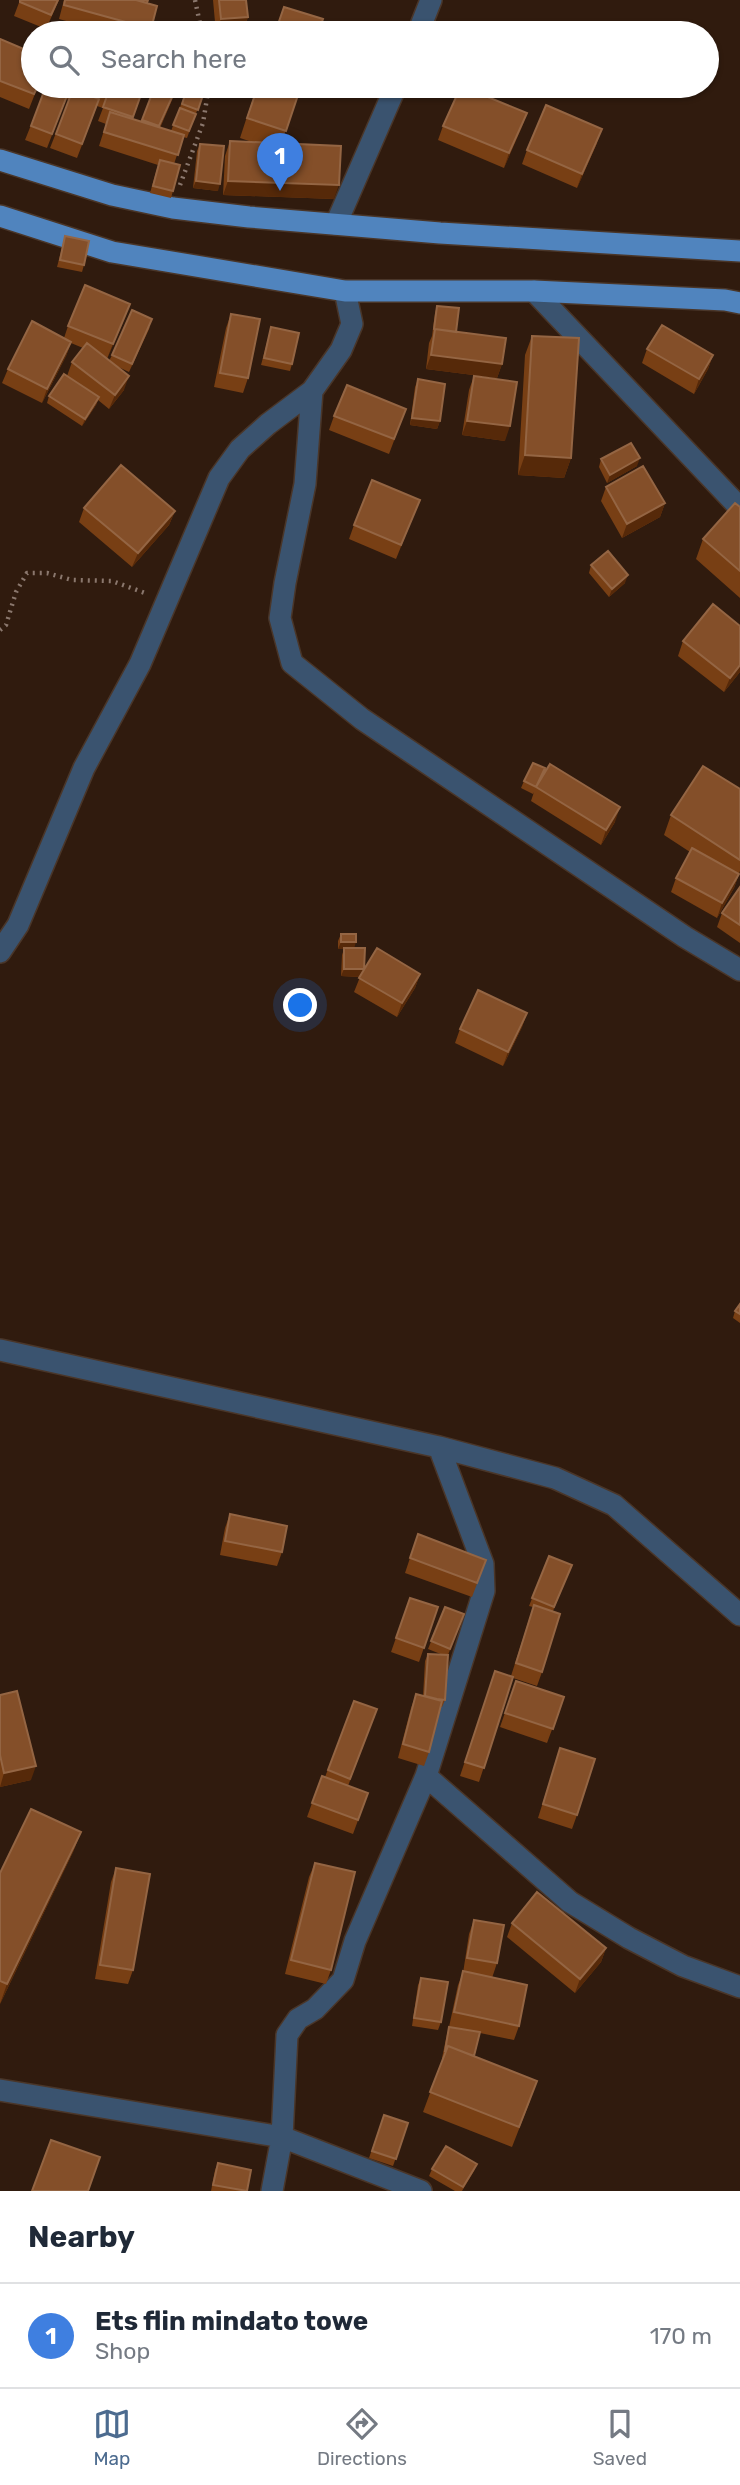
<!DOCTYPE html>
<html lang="en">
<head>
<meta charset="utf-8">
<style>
  :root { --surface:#fff; --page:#f6f6f7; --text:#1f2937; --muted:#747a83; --line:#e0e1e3; --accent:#4c6b8f }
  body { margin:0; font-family:Rubik,sans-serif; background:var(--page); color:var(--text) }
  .you { position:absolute; left:301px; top:1006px; width:24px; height:24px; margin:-18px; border:5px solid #fff; border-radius:50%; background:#1a73e8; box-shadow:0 0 0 10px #1a73e833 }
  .badge { display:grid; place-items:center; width:46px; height:46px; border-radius:50%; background:var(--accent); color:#fff; font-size:23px; font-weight:700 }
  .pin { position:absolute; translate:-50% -58px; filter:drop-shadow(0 2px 4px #0008) }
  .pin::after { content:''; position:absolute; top:37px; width:24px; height:21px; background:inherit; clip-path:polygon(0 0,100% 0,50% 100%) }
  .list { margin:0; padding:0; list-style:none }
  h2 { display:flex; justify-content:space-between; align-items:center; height:91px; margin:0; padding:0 28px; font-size:30px }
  h2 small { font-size:23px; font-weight:400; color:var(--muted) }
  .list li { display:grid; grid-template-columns:46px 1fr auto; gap:21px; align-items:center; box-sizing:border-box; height:105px; padding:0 28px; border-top:2px solid var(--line) }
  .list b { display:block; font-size:26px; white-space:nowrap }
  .list p { margin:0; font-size:23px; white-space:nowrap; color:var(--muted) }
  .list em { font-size:23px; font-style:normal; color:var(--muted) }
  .icon { flex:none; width:38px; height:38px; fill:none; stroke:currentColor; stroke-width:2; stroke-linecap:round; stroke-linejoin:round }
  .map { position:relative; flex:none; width:740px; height:2191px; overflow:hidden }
  .search { position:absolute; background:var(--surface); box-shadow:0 2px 5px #0004; left:21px; right:21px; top:21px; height:77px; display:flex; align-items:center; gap:18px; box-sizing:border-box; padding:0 24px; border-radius:38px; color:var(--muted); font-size:26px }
  .sheet { height:196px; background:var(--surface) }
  nav { display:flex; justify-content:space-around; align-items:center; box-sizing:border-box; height:98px; border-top:2px solid var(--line); background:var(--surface); font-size:19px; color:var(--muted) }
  nav a { display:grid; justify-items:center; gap:4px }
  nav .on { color:var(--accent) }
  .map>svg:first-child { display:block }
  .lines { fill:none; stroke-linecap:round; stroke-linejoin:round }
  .minor-casing { stroke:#4a3629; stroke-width:24 }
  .major-casing { stroke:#4a3629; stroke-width:24 }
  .path { stroke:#8a776d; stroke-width:4.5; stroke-dasharray:2 5; stroke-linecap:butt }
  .minor { stroke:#3a536f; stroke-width:21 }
  .major { stroke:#5084be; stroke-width:21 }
  .wall { fill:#783f14 }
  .shaded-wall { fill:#562909 }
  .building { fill:#844f29; stroke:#946543; stroke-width:2 }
</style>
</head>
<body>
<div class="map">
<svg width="740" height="2191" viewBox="0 0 740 2191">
  <rect width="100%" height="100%" fill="#301b0e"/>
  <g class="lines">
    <!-- minor casing -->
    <g class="minor-casing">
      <path id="minor" d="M418 33 431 0
        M336 224 396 86
        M534 291 740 508
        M312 391 305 484 285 583 280 618 292 663 362 719 685 937 740 970
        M0 952 18 925 84 768 140 664 219 478 240 449 268 424 312 391 341 350 352 324 345 291
        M0 1350 439 1447 555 1478 614 1505 740 1615
        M426 1776 570 1902 629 1938 683 1966 740 1987
        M0 2090 282 2137 421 2191
        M272 2191 282 2137 287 2035 298 2019 315 2009 343 1980 355 1941 426 1776 484 1591 483 1564 439 1447"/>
    </g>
    <!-- major casing -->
    <g class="major-casing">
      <path id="major" d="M0 160 112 195 173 208 249 217 440 233 740 251
        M0 216 112 252 345 291H534L725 300 740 303"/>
    </g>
    <!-- path -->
    <path class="path" d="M195 0 202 33
      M180 185 203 123 209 86
      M0 630 6 625 16 592 27 573H47L72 580 112 581 145 593"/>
    <!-- minor -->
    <use href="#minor" class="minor"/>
    <!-- major -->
    <use href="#major" class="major"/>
  </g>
  <!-- wall -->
  <path class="wall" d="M20 0H59L46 29 14 16Z
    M64 0H148L147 3 157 6 149 33H109L59 19Z
    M213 0H246L248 17 243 31 216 33Z
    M0 39 38 86 29 109 0 97Z
    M41 86H86L83 92 87 94 90 86H144L132 119 141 122 155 86H178L160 128 171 131 188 86H206L187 138 183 137 174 164 173 191 171 198 150 193 158 165 99 146 106 124 98 121 103 108 97 106 77 158 50 148 69 100 66 99 47 148 25 140 45 90 41 88Z
    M257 86H301L281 144 334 199 223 195 225 156 230 141 252 142 240 138Z
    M527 113 504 168 438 140 443 126Z
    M597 143 577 188 522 164 527 150Z
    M200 144 218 191 193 188 197 151Z
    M65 236 84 265 82 272 57 267Z
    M130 304 107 359 105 358 109 361 112 355 150 327 129 372 114 365 124 390 109 409 98 400 96 405 82 426 47 403 49 396 67 376 72 362 83 348 71 343 66 356 42 403 2 383 8 369 64 338 68 326Z
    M437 306 456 332 502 364 497 378 426 369 429 343 432 336 435 313Z
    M231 314 248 378 243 393 214 387 226 328Z
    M271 327 292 364 290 371 261 365Z
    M532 336 571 458 564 478 518 475 525 355Z
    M647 349 713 355 708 369 694 394 642 363Z
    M474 376 505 441 462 435 469 390Z
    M418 379 440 421 437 429 410 425 415 387Z
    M406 409 389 454 329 430 334 416Z
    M601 459 637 466 607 483 599 467Z
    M606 487 665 503 660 517 622 538 601 501Z
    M420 500 396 559 349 539 354 525Z
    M740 507V598L696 559 703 539Z
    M84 508 175 511 169 525 132 567 79 522Z
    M591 565 625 583 609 597 589 573Z
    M740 626V672L724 692 678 656 683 641Z
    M541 779 615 822 601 845 531 801 534 792 533 794 521 788 524 781Z
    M740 789V871L734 888 717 918 671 892 676 878 690 852 664 835 671 815Z
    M740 887V943L717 927 722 913Z
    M341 934 354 948 363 972 420 974 415 988 397 1017 354 992 360 977 341 976 342 955 344 949H338V941Z
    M527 1013 522 1027 503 1066 455 1043 460 1029Z
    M740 1304V1323L733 1318 735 1311Z
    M230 1514 282 1552 277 1566 220 1555 225 1528Z
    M418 1534 486 1560 472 1597 405 1573Z
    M549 1556 572 1565 553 1611 542 1672 537 1686 513 1678 479 1782 460 1776 495 1671 511 1676 533 1607 529 1606Z
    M410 1598 438 1607 419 1662 391 1652Z
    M445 1607 464 1614 448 1655 445 1700 442 1707H441L429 1752 424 1766 398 1758 411 1708 416 1694 423 1696 425 1661 428 1654 443 1655 428 1649Z
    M516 1681 564 1697 547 1743 500 1727Z
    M0 1695 31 1780 0 1787Z
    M354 1701 377 1709 348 1786 368 1793 353 1834 307 1817 312 1803 325 1777Z
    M560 1748 577 1815 572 1829 538 1818Z
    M81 1832 73 1852 0 2004V1873Z
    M315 1863 331 1970 326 1984 285 1974 309 1877Z
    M116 1868 133 1970 128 1984 95 1979 111 1882Z
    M474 1920 497 1963 492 1978 519 2026 514 2040 480 2033 474 2057 530 2101 512 2147 423 2112 443 2058H442L447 2034 449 2027 458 1985 463 1973 469 1934Z
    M512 1923 606 1948 601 1962 575 1993 507 1937Z
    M421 1978 441 2022 438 2030 412 2026 418 1985Z
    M384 2115 408 2123 393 2166 369 2158Z
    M218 2163 247 2191H211L215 2170Z
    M477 2164 474 2171 462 2191H455L429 2176 432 2169Z"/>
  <!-- shaded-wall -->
  <path class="shaded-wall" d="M248 17 243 31 216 33 221 19Z
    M177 86H178L154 140 159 126Z
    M527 113 522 127 504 168 509 153Z
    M602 129 597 143 577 188 582 174Z
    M196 181 220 184 218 191 193 188Z
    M228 181 339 185 334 199 223 195Z
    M130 304 125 318 107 359 113 344Z
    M71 342 66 356 42 403 47 389Z
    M431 355 502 364 497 378 426 369Z
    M713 355 708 369 694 394 699 379Z
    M129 376 124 390 109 409 115 395Z
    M99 397 96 405 82 426 85 419Z
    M412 418 440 421 437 429 410 425Z
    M467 421 510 426 505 441 462 435Z
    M525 455 571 458 564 478 518 475Z
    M640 458 637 466 607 483 610 475Z
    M665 503 660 517 622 538 627 524Z
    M175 511 169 525 132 567 138 553Z
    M628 575 625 583 609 597 612 589Z
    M740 665V672L724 692 730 678Z
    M620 807 615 822 601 845 606 830Z
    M739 874 734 888 717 918 722 903Z
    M341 942H356L354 949H338Z
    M344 969H364L361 977 341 976Z
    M420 974 415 988 397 1017 402 1003Z
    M527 1013 522 1027 503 1066 508 1052Z
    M36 1766 31 1780 0 1787 4 1773Z
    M81 1832 73 1852 0 2004 7 1984Z
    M606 1948 601 1962 575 1993 580 1979Z"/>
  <!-- building -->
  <path class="building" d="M20 0H58L51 15 20 2Z
    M65 0H136L157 6 151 29 64 5Z
    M136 0H148L147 3Z
    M219 0H246L248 17 221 19Z
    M284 7 323 19 318 33H275Z
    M0 39 33 53V86H38L34 94 0 81Z
    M46 86H64L70 88 52 134 31 126Z
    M74 86H85L83 90Z
    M90 86H144L133 117 103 107 108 93 90 87Z
    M155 86H177L159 126 142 120Z
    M188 86H206L198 110 182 104Z
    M258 86H301L286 131 247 118Z
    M461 86 527 113 509 153 443 126Z
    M73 89 99 99 82 144 56 134Z
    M546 105 602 129 582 174 527 150Z
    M180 108 196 114 189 131 173 125Z
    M110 112 184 135 178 155 104 132Z
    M230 141 341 146 339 185 228 181Z
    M200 144 224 146 220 184 196 181Z
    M160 160 180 165 173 191 153 186Z
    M65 236 89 241 84 265 60 260Z
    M85 285 130 304 113 344 68 326Z
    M437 306 459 308 456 332 434 329Z
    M132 310 152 319 132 364 112 355Z
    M231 314 260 319 248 378 220 373Z
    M32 321 71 342 47 389 8 369Z
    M662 325 713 355 699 379 647 349Z
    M271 327 299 333 292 364 264 358Z
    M435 329 506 338 502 364 431 355Z
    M532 336 579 338 571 458 525 455Z
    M87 343 129 376 115 395 72 362Z
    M64 374 99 397 85 419 49 396Z
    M474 376 517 382 510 426 467 421Z
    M418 379 445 384 440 421 412 418Z
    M347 385 406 409 394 439 334 416Z
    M631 443 640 458 610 475 601 459Z
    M121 465 175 511 138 553 84 508Z
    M643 466 665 503 627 524 606 487Z
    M372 480 420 500 401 545 354 525Z
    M735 503 740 507V571L703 539Z
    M608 551 628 575 612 589 591 565Z
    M713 604 740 626V665L730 678 683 641Z
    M533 763 545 768 536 787 524 781Z
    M550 764 620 807 606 830 536 787Z
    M703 766 740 789V860L671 815Z
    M692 848 739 874 722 903 676 878Z
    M740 887V925L722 913Z
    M341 934H356V942H341Z
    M344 948H365L364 969H344Z
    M377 948 420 974 402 1003 359 978Z
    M478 990 527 1013 508 1052 460 1029Z
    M740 1304V1314L735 1311Z
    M230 1514 287 1526 282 1552 225 1541Z
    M418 1534 486 1560 477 1583 410 1558Z
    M549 1556 572 1565 554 1607 532 1598Z
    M410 1598 438 1607 424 1648 396 1638Z
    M534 1605 560 1614 542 1672 516 1663Z
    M445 1607 464 1614 450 1649 431 1641Z
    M428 1654 448 1655 445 1700 437 1699 425 1696Z
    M495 1671 513 1677 484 1768 465 1762Z
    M516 1681 564 1697 553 1729 505 1713Z
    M17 1691 36 1766 4 1773 0 1755V1695Z
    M416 1694 442 1701 429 1752 403 1744Z
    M354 1701 377 1709 350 1779 328 1770Z
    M560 1748 595 1759 577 1815 543 1804Z
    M322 1776 368 1793 358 1820 312 1803Z
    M31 1809 81 1832 7 1984 0 1981V1873Z
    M315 1863 355 1872 331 1970 291 1960Z
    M116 1868 150 1874 133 1970 100 1965Z
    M537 1892 606 1948 580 1979 512 1923Z
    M474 1920 504 1925 497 1963 467 1958Z
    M463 1971 527 1985 519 2026 454 2012Z
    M421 1978 448 1982 441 2022 414 2018Z
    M449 2027 480 2032 474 2056 448 2046 446 2051H445Z
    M448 2046 537 2081 519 2127 430 2092Z
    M384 2115 408 2123 396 2159 372 2151Z
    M51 2140 100 2157 88 2191H32Z
    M446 2146 477 2164 463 2187 432 2169Z
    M218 2163 251 2170 247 2191 213 2185Z"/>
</svg>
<div class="you"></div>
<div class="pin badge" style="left:280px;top:191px;background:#3f7fe0">1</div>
<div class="search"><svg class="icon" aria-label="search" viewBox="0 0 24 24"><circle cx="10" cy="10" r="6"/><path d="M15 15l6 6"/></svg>Search here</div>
</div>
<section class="sheet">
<h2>Nearby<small></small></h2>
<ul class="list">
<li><span class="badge" style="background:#3f7fe0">1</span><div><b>Ets flin mindato towe</b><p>Shop</p></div><em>170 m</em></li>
</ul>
</section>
<nav>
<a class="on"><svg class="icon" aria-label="map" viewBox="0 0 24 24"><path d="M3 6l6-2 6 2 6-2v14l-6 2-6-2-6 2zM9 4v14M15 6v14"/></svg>Map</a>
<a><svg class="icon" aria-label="directions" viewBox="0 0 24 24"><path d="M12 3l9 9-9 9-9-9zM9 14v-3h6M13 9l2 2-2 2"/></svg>Directions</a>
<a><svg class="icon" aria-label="saved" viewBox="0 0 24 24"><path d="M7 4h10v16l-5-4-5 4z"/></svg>Saved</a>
</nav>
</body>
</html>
